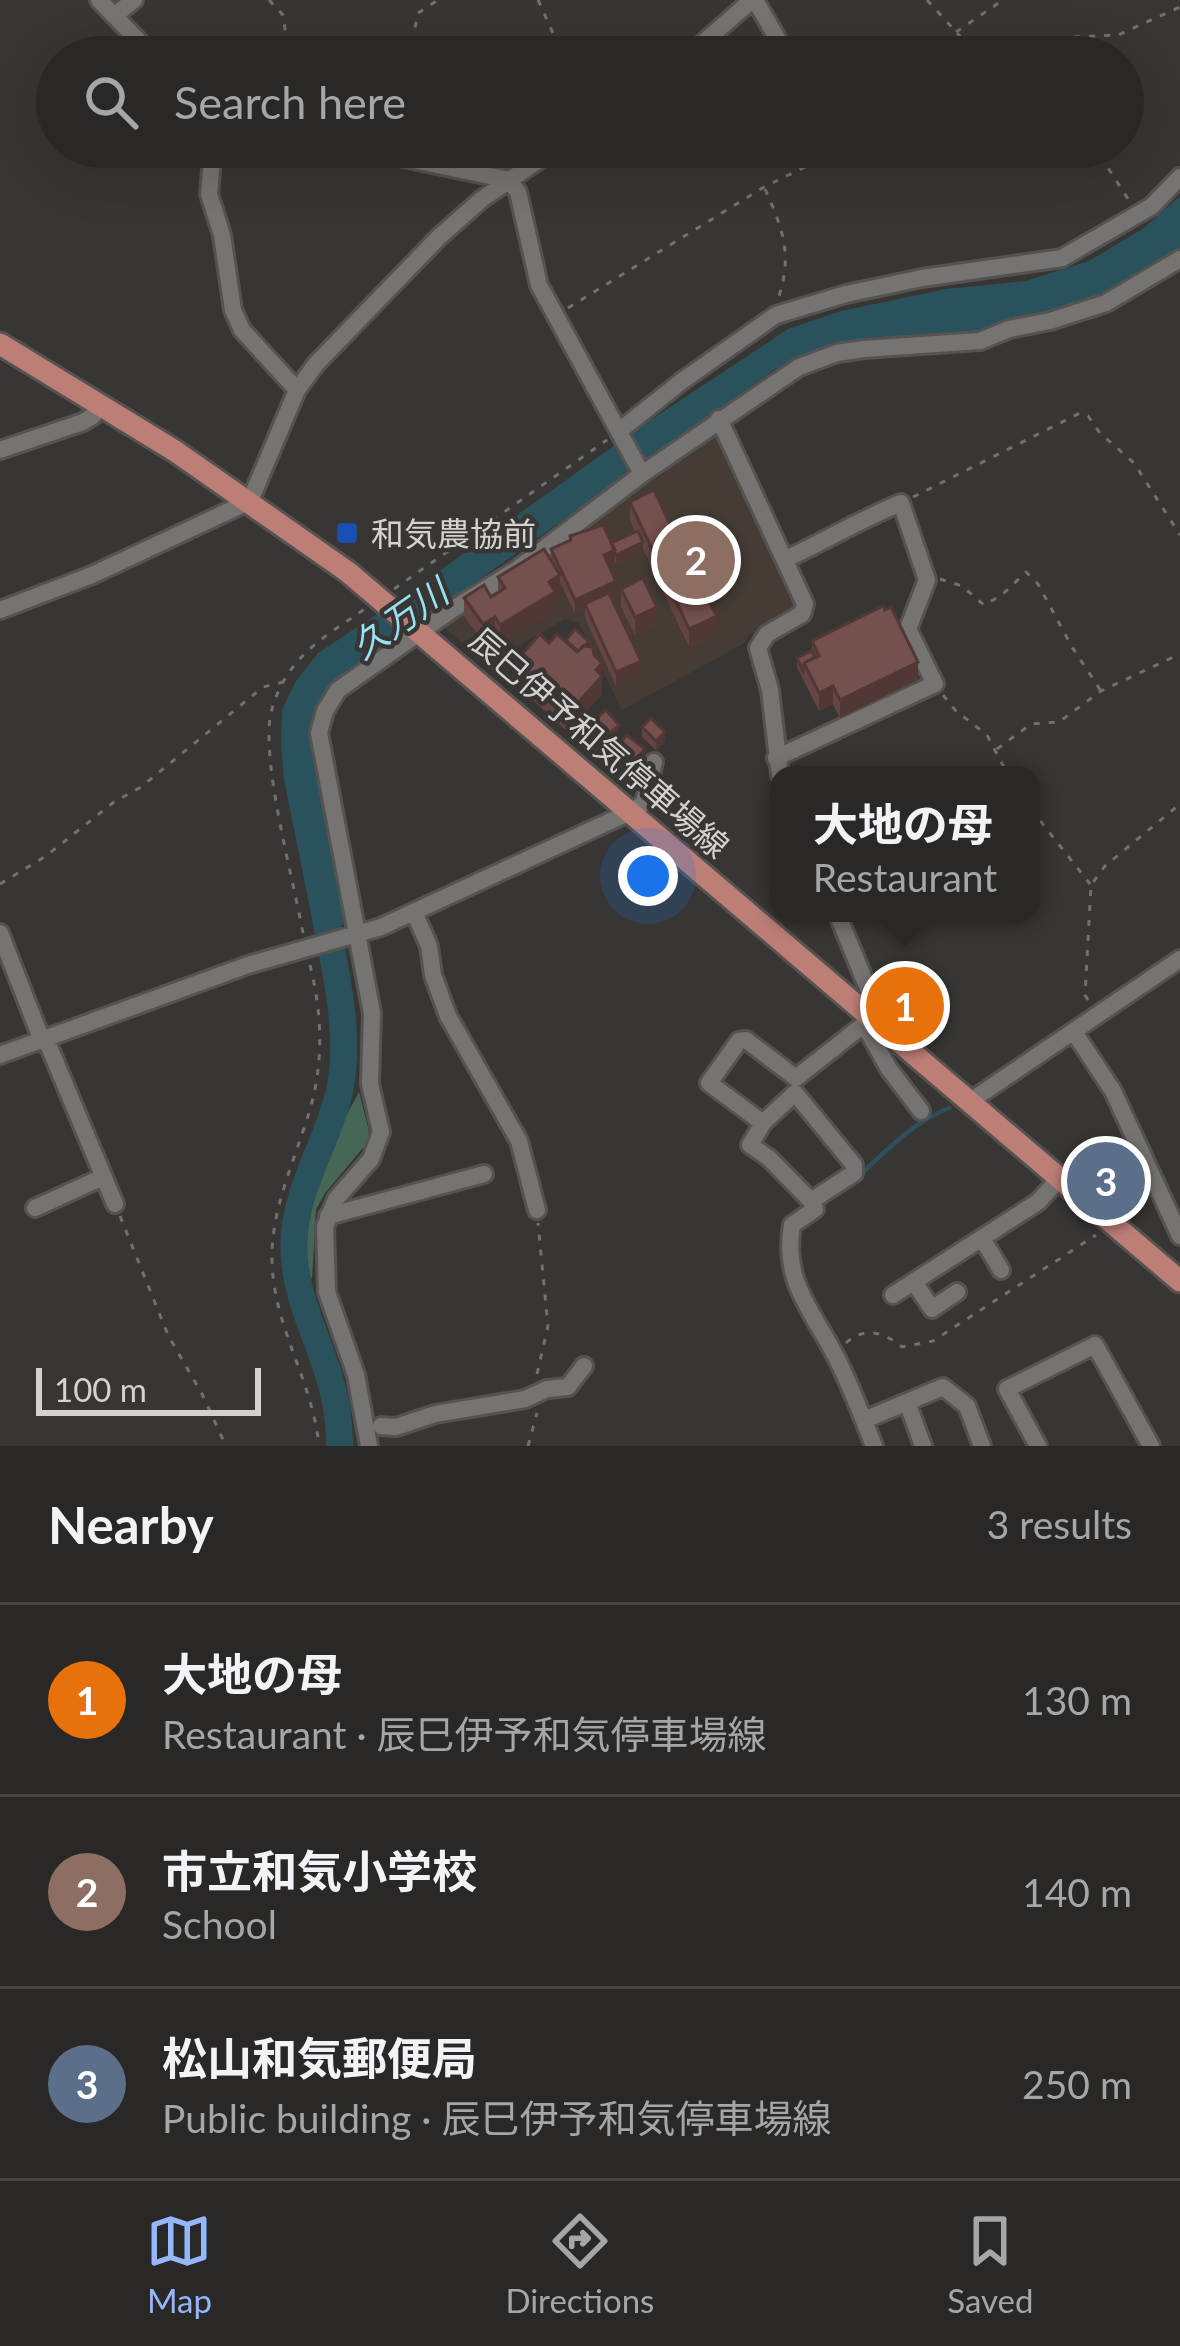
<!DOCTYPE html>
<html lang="en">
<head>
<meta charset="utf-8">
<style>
  :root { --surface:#2a2826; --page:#32302e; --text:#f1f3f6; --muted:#a5a6a7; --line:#464443; --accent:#95b6fd }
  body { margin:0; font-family:Lato,"Noto Sans JP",sans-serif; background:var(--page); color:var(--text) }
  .scale { position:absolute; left:36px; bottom:30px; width:225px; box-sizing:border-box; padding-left:12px; border:6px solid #d4d2d0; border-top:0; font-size:33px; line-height:42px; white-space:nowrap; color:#d4d2d0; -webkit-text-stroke:9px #383533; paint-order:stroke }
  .you { position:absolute; left:648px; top:876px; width:42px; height:42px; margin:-30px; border:9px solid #fff; border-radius:50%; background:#1a73e8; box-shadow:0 0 0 18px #1a73e833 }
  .badge { display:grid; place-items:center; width:78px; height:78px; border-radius:50%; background:var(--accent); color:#fff; font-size:39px; font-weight:700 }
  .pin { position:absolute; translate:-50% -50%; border:6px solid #fff; box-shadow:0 3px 12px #0006 }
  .popup { position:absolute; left:770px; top:766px; width:270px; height:156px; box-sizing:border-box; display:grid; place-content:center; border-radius:24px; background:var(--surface); filter:drop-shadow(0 3px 9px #0005); font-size:39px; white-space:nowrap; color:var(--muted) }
  .popup b { font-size:45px; color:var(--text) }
  .popup::after { content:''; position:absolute; left:50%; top:100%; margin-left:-24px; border:24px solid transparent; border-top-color:var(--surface) }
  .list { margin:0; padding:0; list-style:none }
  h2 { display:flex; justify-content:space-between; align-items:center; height:156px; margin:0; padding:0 48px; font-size:51px }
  h2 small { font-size:39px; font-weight:400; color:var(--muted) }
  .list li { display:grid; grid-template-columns:78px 1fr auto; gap:36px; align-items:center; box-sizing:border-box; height:192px; padding:0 48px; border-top:3px solid var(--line) }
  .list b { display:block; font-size:45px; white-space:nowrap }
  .list p { margin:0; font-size:39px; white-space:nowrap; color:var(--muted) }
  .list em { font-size:39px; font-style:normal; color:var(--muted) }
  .icon { flex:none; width:66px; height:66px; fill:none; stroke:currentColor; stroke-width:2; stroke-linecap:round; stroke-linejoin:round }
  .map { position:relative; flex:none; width:1180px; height:1446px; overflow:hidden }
  .search { position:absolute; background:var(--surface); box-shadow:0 12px 48px #0002; left:36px; right:36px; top:36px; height:132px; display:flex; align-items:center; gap:30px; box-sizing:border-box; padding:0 42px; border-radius:66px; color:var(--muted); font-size:45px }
  .sheet { height:732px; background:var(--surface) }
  nav { display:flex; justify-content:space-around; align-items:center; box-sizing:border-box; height:168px; border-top:3px solid var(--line); background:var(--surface); font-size:33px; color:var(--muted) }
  nav a { display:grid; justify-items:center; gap:6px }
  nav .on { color:var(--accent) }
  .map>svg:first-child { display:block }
  .built { fill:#453c36 }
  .green { fill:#476756 }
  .water { fill:#29525d }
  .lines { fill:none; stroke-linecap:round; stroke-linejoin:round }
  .stream { stroke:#29525d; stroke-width:4.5 }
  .river { stroke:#29525d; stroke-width:27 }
  .minor-casing { stroke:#555351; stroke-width:22 }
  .major-casing { stroke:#555351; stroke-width:27 }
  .path { stroke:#73706e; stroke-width:3; stroke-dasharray:6 9; stroke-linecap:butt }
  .minor { stroke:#777371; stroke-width:16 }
  .major { stroke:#bd7e76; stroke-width:21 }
  .wall { fill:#644543 }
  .shaded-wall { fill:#513837 }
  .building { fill:#74504e; stroke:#513837; stroke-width:3 }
  .transit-dot { fill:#1a4fb4; stroke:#383533; stroke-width:4.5 }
  .labels { text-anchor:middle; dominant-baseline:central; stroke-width:9; stroke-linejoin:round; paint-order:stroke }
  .poi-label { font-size:33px; fill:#d4d2d0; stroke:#383533; text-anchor:start }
  .street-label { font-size:33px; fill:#d4d2d0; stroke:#383533 }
  .water-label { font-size:36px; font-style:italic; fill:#96e1f5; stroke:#383533 }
</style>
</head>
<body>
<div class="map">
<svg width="1180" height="1446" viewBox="0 0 1180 1446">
  <rect width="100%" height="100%" fill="#383533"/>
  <!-- built -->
  <path class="built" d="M720 436 801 606 748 636 743 644 622 710 579 623 565 619 487 664 441 625 569 545 612 502 664 474 672 460Z"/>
  <!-- green -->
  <path class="green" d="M359 1092 369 1131 367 1143 325 1193 316 1210 312 1279C279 1219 331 1145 359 1092Z"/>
  <!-- water -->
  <path class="water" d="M1180 196V249L1139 278 1086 302 1010 319 967 334 821 348 774 370 338 680 318 703 309 731 345 924 315 934 284 780 281 743 282 710 296 681 318 653 407 594 640 427 788 329 841 311 946 289 1025 281 1089 261 1144 228Z"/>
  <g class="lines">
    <!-- stream -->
    <path class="stream" d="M859 1176C888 1149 912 1123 949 1108"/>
    <!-- river -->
    <path class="river" d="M325 914C335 971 351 1031 340 1089 328 1144 293 1190 294 1248 294 1299 322 1343 333 1391 338 1408 339 1428 340 1446"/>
    <!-- minor casing -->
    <g class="minor-casing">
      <path id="minor" d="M99 0 154 57
        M755 0 788 57
        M114 16 134 0
        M687 57 752 0
        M213 147 209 194 222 235 233 310 242 330 297 390
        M351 147 509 180 518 192 539 285 642 474
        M719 419 805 604 802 614 767 634 758 648 770 690 780 775
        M619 431 682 381 776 315 846 294 922 278 1062 258 1152 206 1180 177
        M0 450 83 422 93 416 99 404
        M0 610 92 575 250 501 297 390 316 364 439 237 482 199 558 147
        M776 758 935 684 908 629 927 580 901 503C861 519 825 541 786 559
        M414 912 429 946 433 975 448 1016 519 1141 537 1210
        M837 913 869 991 872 1018 796 1078 746 1040 739 1041 709 1083 763 1123 795 1093 854 1165V1173L811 1201 815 1209 792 1225C782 1282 813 1311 836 1357 851 1386 862 1416 874 1446
        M0 933 41 1038
        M864 1024 889 1069 921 1111
        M1074 1032 1113 1091 1180 1236
        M45 1037 115 1204
        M0 1055 248 965 381 927 630 812 644 803 654 762
        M969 1102 1180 959
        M763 1123 750 1145 769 1158 811 1201
        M35 1208 103 1177
        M328 1216 484 1174
        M982 1238 1001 1270
        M914 1282 932 1309 957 1292
        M893 1295 1038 1202 1059 1179
        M907 1402 923 1446
        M864 1420 943 1387 967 1406 982 1446
        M381 1426 396 1427 435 1414 525 1399 547 1389 568 1387 584 1366
        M369 1446 356 1375 327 1292 325 1227 336 1199 371 1159 381 1132 370 1084 372 1013 319 733 325 711 338 690 453 609 516 570 642 474 799 367 837 353 864 349 980 341 1009 329 1050 321 1106 303 1180 259
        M1038 1446 1007 1389 1095 1345 1151 1446"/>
    </g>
    <!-- major casing -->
    <g class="major-casing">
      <path id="major" d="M0 344 175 451 348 572 1180 1281"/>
    </g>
    <!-- path -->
    <path class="path" d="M269 0 283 15 289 57
      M538 0 564 57
      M927 0 979 57
      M956 32 1003 0
      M409 57 418 13 438 0
      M1034 57 1073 37 1118 35 1180 7
      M1088 147 1101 157 1128 199
      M765 189C783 229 793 256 778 299
      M568 308 764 187 846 147
      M913 497 1080 413 1088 416 1100 433 1134 463 1180 535
      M940 579 962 586 984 605 1002 595 1026 572 1038 584 1072 647 1101 691
      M394 589 607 440
      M943 695 956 711 987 735 1008 775
      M997 749 1031 724 1059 722 1101 691 1180 654
      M1031 809 1090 884
      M0 884 46 856 114 802 141 787 263 687 283 682
      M303 933C293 878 263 769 270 718 273 700 282 681 293 667 312 642 341 626 366 608
      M310 965C323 1017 324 1068 307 1119 293 1164 274 1204 272 1251 270 1324 312 1376 319 1446
      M1088 1000 1085 995 1091 885 1105 866 1180 804
      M120 1216 168 1335 202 1394 226 1446
      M846 1343C864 1326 884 1332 902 1347L933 1341 1096 1235
      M537 1374 548 1326 538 1223
      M528 1446 537 1413"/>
    <!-- minor -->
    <use href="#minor" class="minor"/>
    <!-- major -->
    <use href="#major" class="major"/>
  </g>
  <!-- wall -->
  <path class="wall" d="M630 502 679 543 707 586 701 589 717 634 689 647 643 549V551L616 564 615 561V564L609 566 616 595 611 597 641 674 616 686 585 618V609L575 614 560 582V594L555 596V610L500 643 495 635 483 642 464 616V598L491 597 498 593V577L551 561V549L570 541V536L611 543 635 532 630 520Z
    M621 589 657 625 635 635 621 607Z
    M566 641 589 647 594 655 602 663V694L568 732 513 682V664L549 643Z
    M812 641 918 680 840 718 833 704 819 711 797 667V658L812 651Z
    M596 719 619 734 609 743 596 728Z
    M642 727 665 741 656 750 642 737Z
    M578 729 602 746 595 753 578 738Z
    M610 753 645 759 626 778 610 762Z"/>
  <!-- shaded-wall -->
  <path class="shaded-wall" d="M643 542V551L616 564V555Z
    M615 550V564L604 569V555Z
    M707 568V586L693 592V574Z
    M560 575V594L555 596V610L500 643V625L549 582Z
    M616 581V595L587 608 585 604V609L575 614V600Z
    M657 607V625L635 635V617Z
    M717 616V634L689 647V629Z
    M495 617V635L483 642V624Z
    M641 661V674L616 686V672Z
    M918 662V680L840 718V700Z
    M602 663V694L568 732V714Z
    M833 686V704L819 711V693Z
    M619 725V734L609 743V734Z
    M665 732V741L656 750V741Z
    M602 737V746L595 753V744Z
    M645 749V759L626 778V769Z"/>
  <!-- building -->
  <path class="building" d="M654 490 679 543 692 537 707 568 693 574 717 616 689 629 630 502Z
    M603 525 615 550 604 555 616 581 575 600 551 549 571 540 570 536Z
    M638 531 643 542 616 555 611 543Z
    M544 549 560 575 549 582 555 592 500 625 495 617 483 624 464 598 484 585 491 597 505 588 498 577Z
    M643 578 657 607 635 617 621 589Z
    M609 593 641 661 616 672 585 604Z
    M883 606 885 610 891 607 918 662 840 700 833 686 819 693 804 663 819 656 812 641Z
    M575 629 589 642 578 651 566 640Z
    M540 634 549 643 557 634 577 652 583 646 593 647 594 655 602 663 596 670 602 676 568 714 513 664Z
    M812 651 815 657 804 663 803 671 797 658Z
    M606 710 619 725 609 734 596 719Z
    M651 718 665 732 656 741 642 727Z
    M586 721 602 737 595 744 578 729Z
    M627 735 645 749 626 769 610 753Z"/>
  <!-- markers -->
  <rect class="transit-dot" x="335" y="521" width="24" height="24" rx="6"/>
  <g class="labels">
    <!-- poi labels -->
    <g class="poi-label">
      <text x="371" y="533">和気農協前</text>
    </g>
    <!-- street labels -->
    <g class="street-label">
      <text transform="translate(600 742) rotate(41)">辰巳伊予和気停車場線</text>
    </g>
    <!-- water labels -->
    <g class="water-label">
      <text transform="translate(399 618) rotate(-35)">久万川</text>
    </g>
  </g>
</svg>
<div class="scale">100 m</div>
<div class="you"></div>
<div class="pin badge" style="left:905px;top:1006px;background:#e8710a">1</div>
<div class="popup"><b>大地の母</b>Restaurant</div>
<div class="pin badge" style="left:696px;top:560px;background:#8d6e63">2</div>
<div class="pin badge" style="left:1106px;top:1181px;background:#5c6f8a">3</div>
<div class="search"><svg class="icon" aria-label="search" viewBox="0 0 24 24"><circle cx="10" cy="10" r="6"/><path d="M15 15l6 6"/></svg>Search here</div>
</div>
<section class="sheet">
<h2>Nearby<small>3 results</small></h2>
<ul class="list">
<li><span class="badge" style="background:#e8710a">1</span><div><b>大地の母</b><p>Restaurant · 辰巳伊予和気停車場線</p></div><em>130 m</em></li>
<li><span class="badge" style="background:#8d6e63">2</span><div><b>市立和気小学校</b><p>School</p></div><em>140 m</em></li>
<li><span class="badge" style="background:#5c6f8a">3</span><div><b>松山和気郵便局</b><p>Public building · 辰巳伊予和気停車場線</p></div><em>250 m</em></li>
</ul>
</section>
<nav>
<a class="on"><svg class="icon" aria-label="map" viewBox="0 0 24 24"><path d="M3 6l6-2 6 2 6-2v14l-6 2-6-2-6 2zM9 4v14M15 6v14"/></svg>Map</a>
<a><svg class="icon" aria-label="directions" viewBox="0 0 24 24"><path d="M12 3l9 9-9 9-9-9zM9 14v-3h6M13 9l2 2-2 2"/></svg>Directions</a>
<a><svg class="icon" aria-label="saved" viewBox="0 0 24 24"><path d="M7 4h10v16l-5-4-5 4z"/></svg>Saved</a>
</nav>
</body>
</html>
